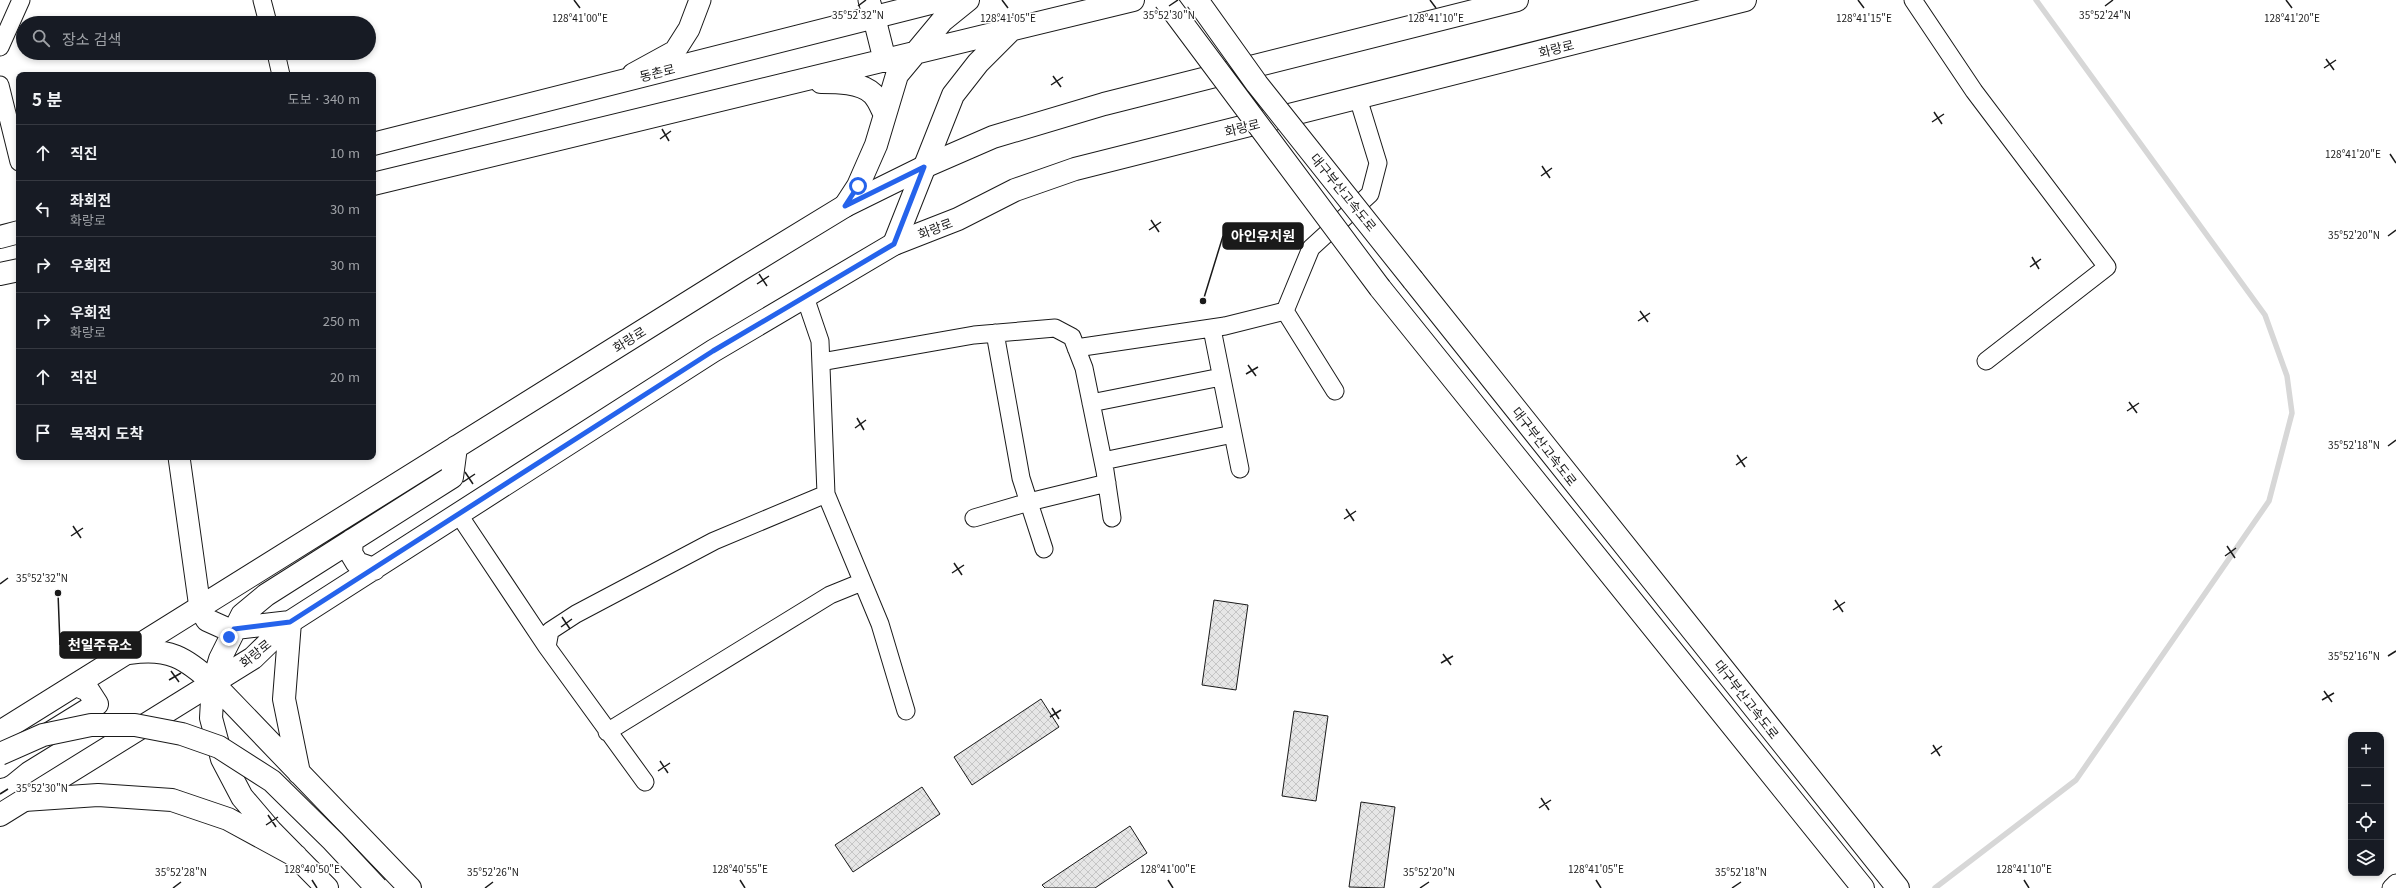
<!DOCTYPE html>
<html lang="ko">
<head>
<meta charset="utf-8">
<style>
  :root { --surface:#171b24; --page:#20242c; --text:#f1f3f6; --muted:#9ea1a6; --line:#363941 }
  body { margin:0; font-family:Georgia,"Noto Sans KR",serif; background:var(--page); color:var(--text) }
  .controls { position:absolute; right:12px; bottom:12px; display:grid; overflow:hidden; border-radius:8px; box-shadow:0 2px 6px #0003 }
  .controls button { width:36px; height:36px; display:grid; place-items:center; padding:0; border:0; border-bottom:1px solid var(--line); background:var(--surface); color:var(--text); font:20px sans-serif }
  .stop { position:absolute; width:12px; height:12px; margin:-9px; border:3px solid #2563eb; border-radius:50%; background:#fff }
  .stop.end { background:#2563eb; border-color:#fff; box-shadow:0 1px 4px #0008 }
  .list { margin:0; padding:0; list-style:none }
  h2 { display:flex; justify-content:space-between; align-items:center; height:52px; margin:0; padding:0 16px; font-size:17px }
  h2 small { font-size:13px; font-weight:400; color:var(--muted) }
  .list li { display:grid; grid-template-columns:26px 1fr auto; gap:12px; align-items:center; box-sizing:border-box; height:56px; padding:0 16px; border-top:1px solid var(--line) }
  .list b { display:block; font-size:15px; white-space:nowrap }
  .list p { margin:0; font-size:13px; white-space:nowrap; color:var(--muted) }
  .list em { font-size:13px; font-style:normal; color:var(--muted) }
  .icon { flex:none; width:22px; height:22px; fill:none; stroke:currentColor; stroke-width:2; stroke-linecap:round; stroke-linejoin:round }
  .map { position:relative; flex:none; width:2396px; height:888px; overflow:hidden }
  .search { position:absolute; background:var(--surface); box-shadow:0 2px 6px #0003; left:16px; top:16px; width:360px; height:44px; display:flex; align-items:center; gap:10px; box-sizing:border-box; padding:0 14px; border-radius:22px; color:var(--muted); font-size:15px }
  .panel { position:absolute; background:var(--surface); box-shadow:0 2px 6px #0003; left:16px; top:72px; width:360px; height:388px; border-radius:8px }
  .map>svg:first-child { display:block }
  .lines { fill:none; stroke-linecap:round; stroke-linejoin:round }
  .stream { stroke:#d7d7d7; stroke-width:5.5 }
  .building { fill:url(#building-cross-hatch); stroke:#1a1a1a }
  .minor-casing { stroke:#1a1a1a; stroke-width:19 }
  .tertiary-casing { stroke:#1a1a1a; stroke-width:23 }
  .secondary-casing { stroke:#1a1a1a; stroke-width:24 }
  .primary-casing { stroke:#1a1a1a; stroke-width:24 }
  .motorway-casing { stroke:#1a1a1a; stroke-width:24 }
  .minor { stroke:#fff; stroke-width:17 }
  .tertiary { stroke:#fff; stroke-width:21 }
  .secondary { stroke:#fff; stroke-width:22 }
  .primary { stroke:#fff; stroke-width:22 }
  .motorway { stroke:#fff; stroke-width:22 }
  .motorway-bridge-casing { stroke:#1a1a1a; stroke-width:24; stroke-linecap:butt }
  .motorway-bridge { stroke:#fff; stroke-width:22 }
  .route { stroke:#2563eb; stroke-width:5 }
  .ticks { fill:none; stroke:#1a1a1a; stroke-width:1.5 }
  .labels { text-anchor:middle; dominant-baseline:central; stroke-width:3; stroke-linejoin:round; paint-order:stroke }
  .street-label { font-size:13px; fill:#1a1a1a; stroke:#fff }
  .ticks-label { font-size:10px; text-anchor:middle; fill:#1a1a1a; stroke:#fff; stroke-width:3; stroke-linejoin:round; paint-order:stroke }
  .leader { fill:none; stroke:#1a1a1a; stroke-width:1.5 }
  .callout-dot { fill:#1a1a1a; stroke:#fff; stroke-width:1.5 }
  .callout { fill:#1a1a1a; stroke:#1a1a1a; stroke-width:1.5 }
  .callout-label { font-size:14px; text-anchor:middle; font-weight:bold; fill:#fff }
</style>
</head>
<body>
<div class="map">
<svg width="2396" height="888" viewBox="0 0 2396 888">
  <defs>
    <pattern id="building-cross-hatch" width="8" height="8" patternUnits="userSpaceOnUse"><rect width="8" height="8" fill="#e6e6e6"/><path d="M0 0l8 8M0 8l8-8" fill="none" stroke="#c5c5c5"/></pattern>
  </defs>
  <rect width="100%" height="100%" fill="#fff"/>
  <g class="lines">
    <!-- stream -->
    <path class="stream" d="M1935 888 2076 780 2269 501 2292 413 2287 376 2265 315 2036 0"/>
  </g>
  <!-- building -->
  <path class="building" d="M1214 600 1248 605 1236 690 1202 685Z
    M1041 699 1059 727 972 785 954 757Z
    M1294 711 1328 716 1316 801 1282 796Z
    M922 787 940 814 853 872 835 845Z
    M1361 802 1395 807 1384 888 1349 887Z
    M1130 826 1147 853 1095 888H1045L1042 885Z"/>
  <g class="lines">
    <!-- minor casing -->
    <g class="minor-casing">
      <path id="minor" d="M262 0 268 23
        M1913 0 1974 91 2107 267 1986 361
        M0 47 21 0
        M276 53 281 75
        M0 85 19 162
        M805 297 820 341 826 494 880 624 906 711
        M1285 311 1335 391
        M1212 329 1240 469
        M995 333 1021 478 1044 549
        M1076 348 1225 326 1285 311 1311 248 1370 194 1378 163 1358 98
        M821 362 974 335 1055 328 1072 337 1084 368 1105 471 1112 518
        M1091 403 1221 377
        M1103 461 1233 434
        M459 515 547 647
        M974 518 1029 502 1107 483
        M607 732 830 595 862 582
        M645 782 547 647 550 631 576 614 714 541 826 494
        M2391 888 2396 883"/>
    </g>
    <!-- tertiary casing -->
    <g class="tertiary-casing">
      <path id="tertiary" d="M869 0 874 17
        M633 74 675 51 689 29 700 0
        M179 457 200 608"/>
    </g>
    <!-- secondary casing -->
    <g class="secondary-casing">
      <path id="secondary" d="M874 17 885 61
        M821 82C836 82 861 82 873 94 878 99 881 107 884 113
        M373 144 942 0
        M373 184 1133 0
        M845 206 858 186 876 145 897 75 942 21 968 0
        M0 237 19 232
        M894 244 953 95 978 63 1012 29
        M0 274 19 270"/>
    </g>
    <!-- primary casing -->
    <g class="primary-casing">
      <path id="primary" d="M352 540 351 553 357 563 374 569
        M200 608 207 620 227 629 290 622
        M130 653C168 647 186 658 213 683
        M213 683 220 659 242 615 266 595 452 477 456 447
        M0 732 740 270 845 206 924 167 993 137 1104 104 1517 0
        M0 767 16 754 97 704 88 690 76 685
        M0 815 253 658 290 622 713 351 894 244 958 219 1015 190 1075 169 1745 0"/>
    </g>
    <!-- motorway casing -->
    <g class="motorway-casing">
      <path id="motorway" d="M1413 280 1898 888
        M1380 288 1863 888
        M290 622 284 699 299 773
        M213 683 410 888
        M213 683 211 718 222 759 242 797 271 831 327 888
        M24 800 98 795 172 800 228 819 296 856"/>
    </g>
    <!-- minor -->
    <use href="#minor" class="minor"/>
    <!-- tertiary -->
    <use href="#tertiary" class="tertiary"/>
    <!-- secondary -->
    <use href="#secondary" class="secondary"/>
    <!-- primary -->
    <use href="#primary" class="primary"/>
    <!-- motorway -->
    <use href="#motorway" class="motorway"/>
    <!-- motorway-bridge casing -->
    <g class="motorway-bridge-casing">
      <path id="motorway-bridge" d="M1165 0 1380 288
        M1197 0 1257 84 1413 280
        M0 754 43 735 91 725H135L182 734 219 747 272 781 333 841 377 888"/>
    </g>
    <!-- motorway-bridge -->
    <use href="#motorway-bridge" class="motorway-bridge"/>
  </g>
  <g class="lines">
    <!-- route -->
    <path class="route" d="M229 637 234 629 290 622 713 351 894 244 924 167 845 206 858 186"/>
  </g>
  <!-- ticks -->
  <path class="ticks" d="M574 0 580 8M1002 0 1008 8M1430 0 1436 8M1858 0 1864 8M2286 0 2292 8M858 6 866 0M1169 6 1178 0M2105 6 2113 0M2326 59 2334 70M2324 68 2336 60M1053 76 1061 87M1051 85 1063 77M1934 112 1942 124M1932 122 1944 114M662 129 669 141M660 139 671 131M2390 154 2396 163M1542 166 1550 178M1541 176 1552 168M1151 220 1159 232M1149 230 1161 222M2388 236 2396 230M2032 257 2039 269M2030 267 2041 259M759 274 767 286M757 284 769 276M1640 311 1648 322M1638 321 1650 313M1248 365 1256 376M1246 374 1258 367M2129 402 2137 413M2127 411 2139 403M857 418 864 430M855 428 866 420M2388 446 2396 440M1737 455 1745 467M1736 465 1747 457M465 472 473 484M463 482 475 474M1346 509 1354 521M1344 519 1356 511M73 526 81 538M71 536 83 528M2227 546 2235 558M2225 556 2236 548M954 563 962 575M952 573 964 565M0 584 8 578M1835 600 1843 612M1833 610 1845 602M562 617 570 629M561 627 572 619M1443 654 1451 665M2388 656 2396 651M1441 663 1453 656M171 671 179 682M169 680 181 673M2324 691 2332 702M2322 700 2334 693M1052 708 1059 719M1050 717 1061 710M1933 745 1940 756M1931 754 1942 746M660 761 668 773M658 771 670 763M0 794 8 789M1541 798 1549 810M1539 808 1551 800M268 815 276 827M266 825 278 817M312 880 317 888M740 880 745 888M1168 880 1173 888M1596 880 1601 888M2024 880 2029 888M173 888 181 882M485 888 493 882M1420 888 1429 882M1732 888 1741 882"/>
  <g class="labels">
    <!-- street labels -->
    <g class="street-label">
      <text transform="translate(1556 48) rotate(-14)">화랑로</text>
      <text transform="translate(657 72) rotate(-14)">동촌로</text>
      <text transform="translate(1242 127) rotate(-14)">화랑로</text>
      <text transform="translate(1344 192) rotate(51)">대구부산고속도로</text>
      <text transform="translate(935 228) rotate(-21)">화랑로</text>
      <text transform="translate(629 339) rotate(-32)">화랑로</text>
      <text transform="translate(1545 446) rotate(52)">대구부산고속도로</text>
      <text transform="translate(255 653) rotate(-39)">화랑로</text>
      <text transform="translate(1747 699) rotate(52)">대구부산고속도로</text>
    </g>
  </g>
  <g class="ticks-label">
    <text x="858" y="19">35°52'32"N</text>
    <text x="1169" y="19">35°52'30"N</text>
    <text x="2105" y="19">35°52'24"N</text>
    <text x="2292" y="22">128°41'20"E</text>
    <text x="580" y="22">128°41'00"E</text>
    <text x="1008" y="22">128°41'05"E</text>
    <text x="1436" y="22">128°41'10"E</text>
    <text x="1864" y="22">128°41'15"E</text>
    <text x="2353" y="158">128°41'20"E</text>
    <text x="2354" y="239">35°52'20"N</text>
    <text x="2354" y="449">35°52'18"N</text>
    <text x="42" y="582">35°52'32"N</text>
    <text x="2354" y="660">35°52'16"N</text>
    <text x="42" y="792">35°52'30"N</text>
    <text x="312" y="873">128°40'50"E</text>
    <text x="740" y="873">128°40'55"E</text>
    <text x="1168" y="873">128°41'00"E</text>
    <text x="1596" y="873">128°41'05"E</text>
    <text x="2024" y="873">128°41'10"E</text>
    <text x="181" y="876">35°52'28"N</text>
    <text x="493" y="876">35°52'26"N</text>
    <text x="1429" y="876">35°52'20"N</text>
    <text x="1741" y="876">35°52'18"N</text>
  </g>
  <!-- callouts -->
  <path class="leader" d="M1203 301L1223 236M58 593L60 645"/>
  <g class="callout-dot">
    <circle cx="1203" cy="301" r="4"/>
    <circle cx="58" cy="593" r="4"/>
  </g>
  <g class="callout">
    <rect x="1223" y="223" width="80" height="26" rx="4"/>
    <rect x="60" y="632" width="81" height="26" rx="4"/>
  </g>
  <g class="callout-label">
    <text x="1263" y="241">아인유치원</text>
    <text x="100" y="650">천일주유소</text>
  </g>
</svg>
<div class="controls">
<button>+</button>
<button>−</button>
<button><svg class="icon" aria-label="locate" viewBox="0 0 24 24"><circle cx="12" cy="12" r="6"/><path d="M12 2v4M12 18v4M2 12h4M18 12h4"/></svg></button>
<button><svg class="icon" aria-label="layers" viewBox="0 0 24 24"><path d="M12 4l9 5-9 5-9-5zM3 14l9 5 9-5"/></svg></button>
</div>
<div class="stop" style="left:858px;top:186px"></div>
<div class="stop end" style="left:229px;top:637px"></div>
<div class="search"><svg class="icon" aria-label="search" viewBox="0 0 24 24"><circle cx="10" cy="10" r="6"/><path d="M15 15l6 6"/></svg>장소 검색</div>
<section class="panel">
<h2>5 분<small>도보 · 340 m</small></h2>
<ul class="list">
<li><svg class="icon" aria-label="ahead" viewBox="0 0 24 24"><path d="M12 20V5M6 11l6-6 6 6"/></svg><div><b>직진</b></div><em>10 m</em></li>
<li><svg class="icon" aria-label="left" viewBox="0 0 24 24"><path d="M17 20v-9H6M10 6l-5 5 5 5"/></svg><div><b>좌회전</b><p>화랑로</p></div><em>30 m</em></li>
<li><svg class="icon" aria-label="right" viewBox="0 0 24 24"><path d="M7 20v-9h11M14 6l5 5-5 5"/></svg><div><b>우회전</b></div><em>30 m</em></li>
<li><svg class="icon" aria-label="right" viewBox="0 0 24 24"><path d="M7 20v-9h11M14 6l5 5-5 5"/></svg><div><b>우회전</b><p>화랑로</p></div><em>250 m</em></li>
<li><svg class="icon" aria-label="ahead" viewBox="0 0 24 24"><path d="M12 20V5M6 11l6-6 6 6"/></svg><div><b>직진</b></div><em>20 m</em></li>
<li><svg class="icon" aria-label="arrive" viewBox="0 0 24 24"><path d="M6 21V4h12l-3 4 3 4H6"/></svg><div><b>목적지 도착</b></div></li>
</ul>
</section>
</div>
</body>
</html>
